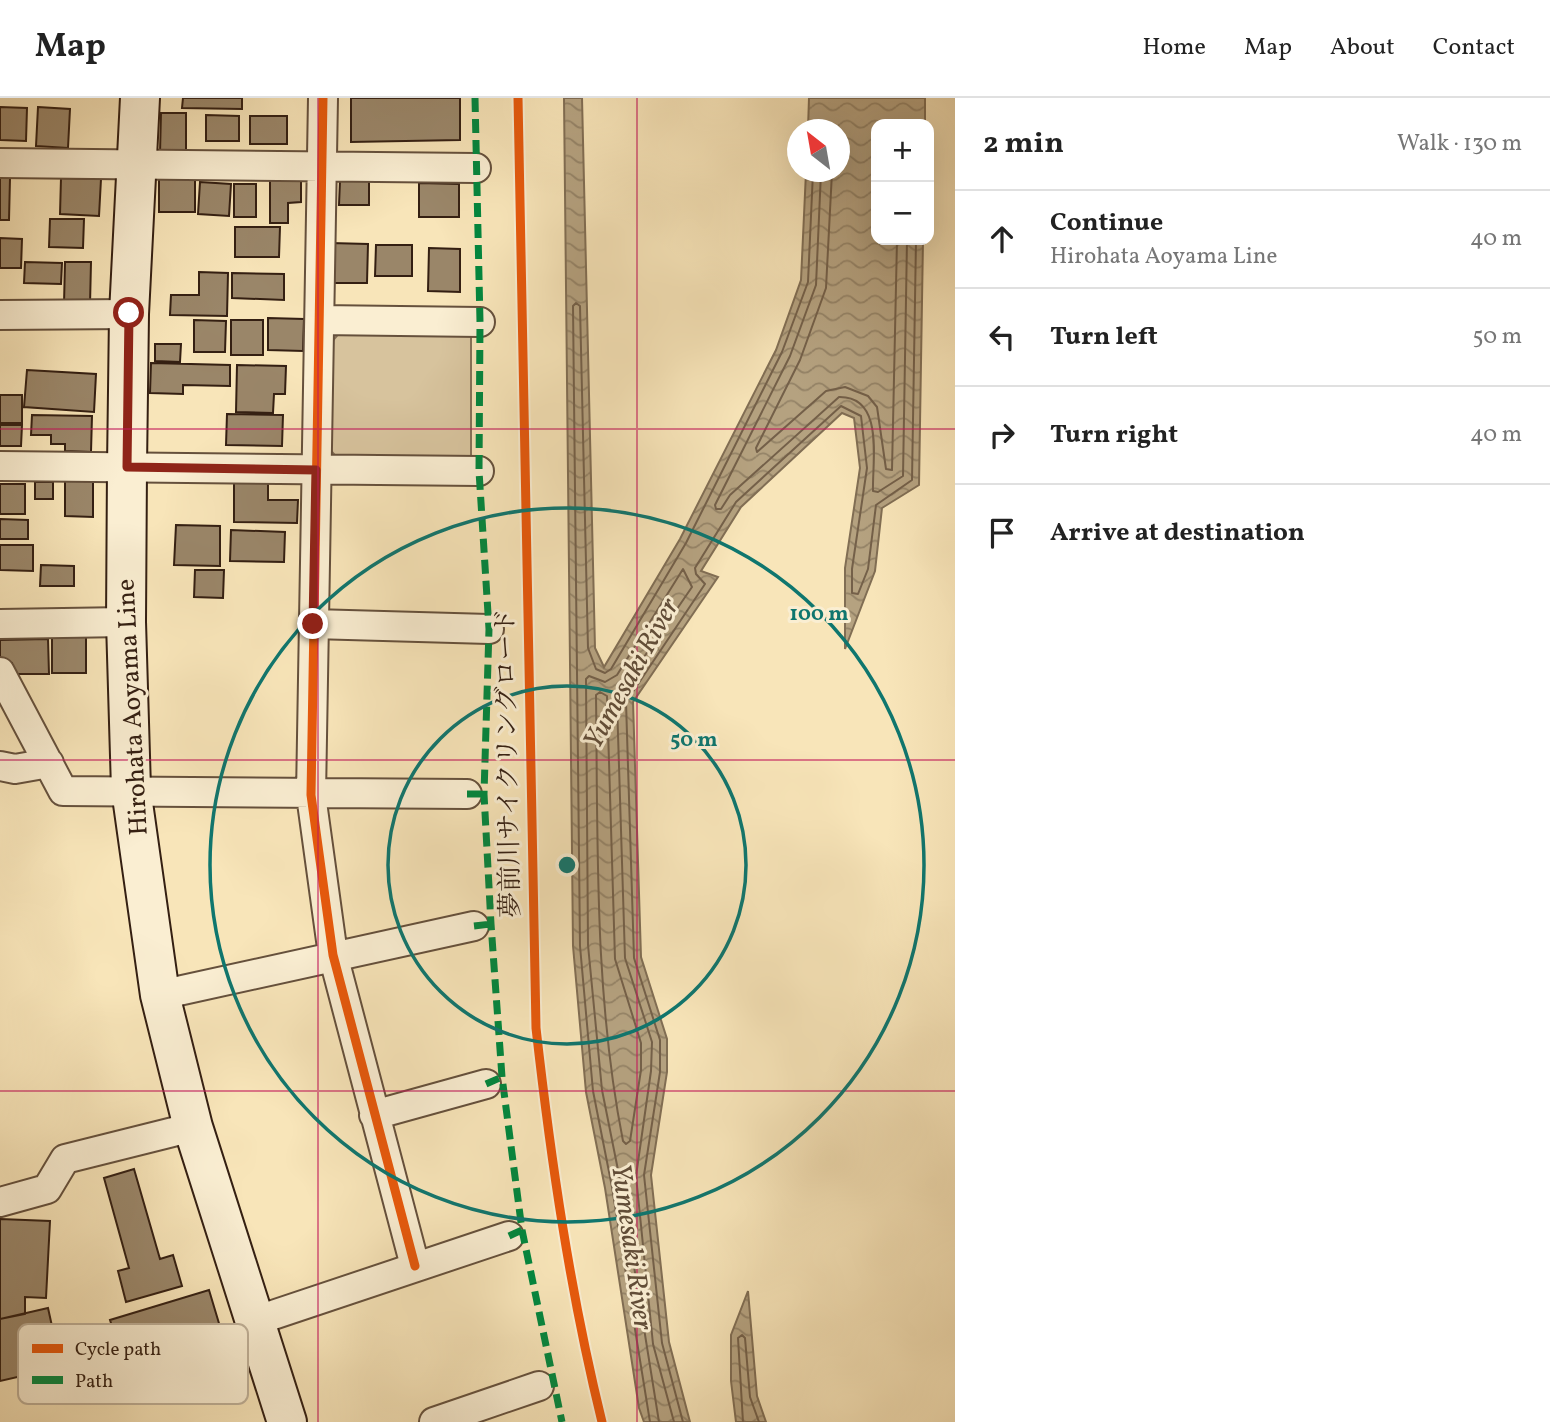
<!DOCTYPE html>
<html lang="en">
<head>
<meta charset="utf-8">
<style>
  :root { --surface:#fff; --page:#f6f6f6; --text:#222; --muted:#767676; --line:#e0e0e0 }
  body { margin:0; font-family:Vollkorn,"Noto Serif JP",serif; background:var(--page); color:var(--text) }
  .controls { position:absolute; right:21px; top:21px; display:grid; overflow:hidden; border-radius:14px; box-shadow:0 7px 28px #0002 }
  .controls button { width:63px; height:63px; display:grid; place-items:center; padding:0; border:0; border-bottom:2px solid var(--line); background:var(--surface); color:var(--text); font:35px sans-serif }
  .compass { position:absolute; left:787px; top:21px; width:63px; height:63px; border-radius:50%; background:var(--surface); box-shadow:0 7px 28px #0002; rotate:329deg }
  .stop { position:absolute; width:21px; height:21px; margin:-16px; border:5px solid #8f2418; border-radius:50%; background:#fff }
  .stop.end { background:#8f2418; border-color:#fff; box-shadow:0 2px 7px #0008 }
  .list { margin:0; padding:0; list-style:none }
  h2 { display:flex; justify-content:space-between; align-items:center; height:91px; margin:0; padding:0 28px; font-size:30px }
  h2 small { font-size:23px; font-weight:400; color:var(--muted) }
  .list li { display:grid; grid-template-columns:46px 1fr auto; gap:21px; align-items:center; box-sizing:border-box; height:98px; padding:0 28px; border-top:2px solid var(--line) }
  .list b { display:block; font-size:26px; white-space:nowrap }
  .list p { margin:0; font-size:23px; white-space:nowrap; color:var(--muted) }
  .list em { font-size:23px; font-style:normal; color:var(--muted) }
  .icon { flex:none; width:38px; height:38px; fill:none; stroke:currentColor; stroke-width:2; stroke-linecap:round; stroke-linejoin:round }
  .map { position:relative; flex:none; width:955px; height:1324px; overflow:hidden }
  header { display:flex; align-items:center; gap:42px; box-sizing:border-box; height:98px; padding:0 35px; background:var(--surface); border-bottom:2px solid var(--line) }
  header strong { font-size:33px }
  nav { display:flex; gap:38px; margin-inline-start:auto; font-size:24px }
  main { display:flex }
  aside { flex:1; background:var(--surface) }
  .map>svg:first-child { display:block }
  .park { fill:#d7c39d; stroke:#867158; stroke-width:2 }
  .water { fill:url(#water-waves); stroke:#816e54; stroke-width:2 }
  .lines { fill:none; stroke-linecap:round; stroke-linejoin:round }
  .shore { stroke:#746049; stroke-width:2 }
  .building { fill:#9a8669; stroke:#341f12; stroke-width:2 }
  .street-casing { stroke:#65503c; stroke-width:32 }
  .secondary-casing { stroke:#341f12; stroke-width:42 }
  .street { stroke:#faeed2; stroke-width:28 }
  .secondary { stroke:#faeed2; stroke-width:38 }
  .quiet { stroke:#00873e; stroke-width:7; stroke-dasharray:14 7; stroke-linecap:butt }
  .cycleway-casing { stroke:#faeed2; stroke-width:13 }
  .cycleway { stroke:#e8590c; stroke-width:9 }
  .route { stroke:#8f2418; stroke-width:9 }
  .grid { fill:none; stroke:#c2185b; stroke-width:2; stroke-opacity:0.55 }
  .ring { fill:none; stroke:#0f766e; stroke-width:3.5 }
  .labels { text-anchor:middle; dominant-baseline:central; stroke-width:6; stroke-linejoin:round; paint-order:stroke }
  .street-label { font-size:26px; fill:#341f12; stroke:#faeed2 }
  .water-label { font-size:28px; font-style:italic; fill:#614d38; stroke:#faeed2 }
  .key { fill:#faeed2; stroke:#bfb098; stroke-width:2 }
  .key-label { font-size:19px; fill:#341f12 }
  .centre { fill:#0f766e; stroke:#faeed2; stroke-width:3.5 }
  .ring-label { font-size:21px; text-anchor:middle; font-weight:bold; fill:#0f766e; stroke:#faeed2; stroke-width:6; stroke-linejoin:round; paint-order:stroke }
</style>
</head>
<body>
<header>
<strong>Map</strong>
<nav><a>Home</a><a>Map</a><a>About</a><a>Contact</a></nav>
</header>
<main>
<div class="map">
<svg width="955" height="1324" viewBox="0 0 955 1324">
  <defs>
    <pattern id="water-waves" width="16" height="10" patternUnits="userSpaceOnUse" patternTransform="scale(1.75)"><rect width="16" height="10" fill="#b5a280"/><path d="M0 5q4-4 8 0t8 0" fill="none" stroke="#948367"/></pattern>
  </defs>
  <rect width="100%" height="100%" fill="#f8e5b9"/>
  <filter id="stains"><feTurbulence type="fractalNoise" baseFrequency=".00286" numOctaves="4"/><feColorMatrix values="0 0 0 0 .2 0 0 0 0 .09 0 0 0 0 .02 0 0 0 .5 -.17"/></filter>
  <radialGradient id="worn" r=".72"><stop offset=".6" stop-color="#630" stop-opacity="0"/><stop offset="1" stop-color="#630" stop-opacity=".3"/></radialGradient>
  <!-- park -->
  <path class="park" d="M340 234 471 237V362H339L327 348 330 246Z"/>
  <!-- water -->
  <path class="water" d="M564 0H582L595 550 604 569 680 441 776 252 801 182 806 74H839V32L808 31 809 0H925V26H876V142H923L919 387 882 410 875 473 845 551V470L860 370 854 320 842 315 741 409 701 473 718 479 633 604 641 859 667 941V974L651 1077 669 1244 690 1324H644L639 1310 605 1090 586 994 573 848Z
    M748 1193 757 1298 766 1324H736L731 1283V1237Z"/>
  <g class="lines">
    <!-- shore -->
    <path class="shore" d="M821 74 816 187 790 258 715 407 716 411H721L730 397 839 299C885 298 872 364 873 393L878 394 903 378 907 142
      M832 74 826 190 800 262 756 350 757 354 826 293 845 289 868 298 877 309 886 371 892 372 897 142
      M600 594 607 598 615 861 641 945V972L630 1043 626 1046 623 1043C594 897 598 747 596 597Z
      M650 1324 612 1089 593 993 580 848 573 208 576 205 580 208 588 550 596 571 605 575 611 571 686 445 782 254 808 184 813 74
      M659 1324 621 1087 602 992 588 847 586 581 589 578 605 584 617 577 683 471 692 489 620 594 617 604 625 860 652 944 651 973 636 1078 653 1246 674 1324
      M683 1324 662 1245 644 1077 660 974V942L634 860 626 604 705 486 696 476 695 470 736 404 841 308 861 318 867 370 852 471V495L858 496 868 471 876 407 912 382 916 142
      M743 1324 738 1240 742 1237 745 1240 750 1299 759 1324"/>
  </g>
  <!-- building -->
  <path class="building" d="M183 0H242V11L182 10Z
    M351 0H460V42L351 44Z
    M0 9 27 10 26 43 0 42Z
    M38 9 70 11 68 50 36 48Z
    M161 15H186V55H160Z
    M206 17 239 18V43H206Z
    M250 18H287V46H250Z
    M159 77H195V114H159Z
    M0 80H10L9 122H0Z
    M61 80 101 81 99 118 60 116Z
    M270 81H301V104L288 105V125H270Z
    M340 83H369V107H339Z
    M200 84 231 86 229 118 198 116Z
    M419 85 459 86V119H419Z
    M234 86H256V119H234Z
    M50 121H84L83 150 49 149Z
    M235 129H280L279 159H235Z
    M0 140 22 141 21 170H0Z
    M330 145 368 146 367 185H330Z
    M376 147H412V178H375Z
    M429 150 460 151V194L428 193Z
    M25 164 62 165 61 186 24 185Z
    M65 164H91L90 207 64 206Z
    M199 174 228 175 227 218 170 217 171 197H199Z
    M232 175 284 176V202L232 200Z
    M268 220 304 221 303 253 268 252Z
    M194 222 226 223 225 254H194Z
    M231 222H263V257H231Z
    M155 246H181L180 264 155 263Z
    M151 265 230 267V288L183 287V296L150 295Z
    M237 267 286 268 285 296H274L273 315 236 314Z
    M27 272 96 276 94 314 24 309Z
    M0 297H22V325H0Z
    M227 316 283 317 282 348 226 347Z
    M32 317 92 318 91 354 65 353V346H51V337H31Z
    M0 327H22L21 348H0Z
    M234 382H268V402H298L297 425 234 424Z
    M65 383H93V419L65 418Z
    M35 384H53V401H35Z
    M0 386H25V416H0Z
    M0 421 28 422V441H0Z
    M176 427 220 428V468L174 467Z
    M231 432 285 434 284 464 230 463Z
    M0 447H33V473L0 472Z
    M41 467 74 468V488H40Z
    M195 472H224L223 500 194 499Z
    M86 535V575H52V536Z
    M48 541 49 576H12V565H0V542Z
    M134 1071 160 1161 173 1157 182 1188 126 1204 118 1173 129 1170 104 1080Z
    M0 1121 50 1123 46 1200 25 1199V1216L0 1221Z
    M209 1192 224 1242 126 1273 110 1222Z
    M48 1210 61 1269 0 1283V1221Z"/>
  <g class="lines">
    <!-- street casing -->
    <g class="street-casing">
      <path id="street" d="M323 0 311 697 333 857 415 1168
        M0 65 476 70
        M0 217 129 216
        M320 222 480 224
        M0 368 479 373
        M0 526 126 524
        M313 526 489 531
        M0 574 63 693 467 696
        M0 668 15 671 49 665
        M160 897 474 828
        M374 1017 486 986
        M0 1104 47 1091 65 1061 193 1029
        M255 1223 509 1138
        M434 1324 539 1288"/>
    </g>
    <!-- secondary casing -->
    <g class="secondary-casing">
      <path id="secondary" d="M140 0 129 216 127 369 126 524 131 691 160 897 193 1029 287 1324"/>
    </g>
    <!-- street -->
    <use href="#street" class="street"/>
    <!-- secondary -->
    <use href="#secondary" class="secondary"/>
    <!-- quiet -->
    <path class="quiet" d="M475 0 480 224 479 373 489 531 484 696 491 826 502 979 522 1132 562 1324
      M467 696H484
      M474 828 491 826
      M486 986 502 979
      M509 1138 522 1132"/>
    <!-- cycleway casing -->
    <g class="cycleway-casing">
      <path id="cycleway" d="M323 0 311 697 333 857 415 1168
        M518 0 536 930C551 1063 570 1194 602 1324"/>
    </g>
    <!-- cycleway -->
    <use href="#cycleway" class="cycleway"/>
  </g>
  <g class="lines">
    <!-- route -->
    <path class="route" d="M129 215 127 369 316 372 313 526"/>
  </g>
  <!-- grid -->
  <path class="grid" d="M318 0V1324M637 0V1324M0 331H955M0 662H955M0 993H955"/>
  <!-- distance rings -->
  <g class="ring">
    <circle cx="567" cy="767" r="179"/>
    <circle cx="567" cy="767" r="357"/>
  </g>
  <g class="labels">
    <!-- street labels -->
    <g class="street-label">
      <text transform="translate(133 609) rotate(-93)">Hirohata Aoyama Line</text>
      <text transform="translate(509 665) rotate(-91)">夢前川サイクリングロード</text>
    </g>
    <!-- water labels -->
    <g class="water-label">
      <text transform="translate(632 576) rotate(-61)">Yumesaki River</text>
      <text transform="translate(631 1149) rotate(82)">Yumesaki River</text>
    </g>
  </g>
  <!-- legend -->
  <rect x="18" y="1226" width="230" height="80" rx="10" class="key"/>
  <rect x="32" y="1246" width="31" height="9" fill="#e8590c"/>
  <rect x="32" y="1278" width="31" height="8" fill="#00873e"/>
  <g class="key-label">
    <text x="75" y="1257">Cycle path</text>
    <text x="75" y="1289">Path</text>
  </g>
  <circle cx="567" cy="767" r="10" class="centre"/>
  <g class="ring-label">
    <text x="819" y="522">100 m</text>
    <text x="694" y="648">50 m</text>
  </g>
  <rect width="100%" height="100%" filter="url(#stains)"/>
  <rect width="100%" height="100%" fill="url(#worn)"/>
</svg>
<div class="controls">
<button>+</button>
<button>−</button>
</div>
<svg class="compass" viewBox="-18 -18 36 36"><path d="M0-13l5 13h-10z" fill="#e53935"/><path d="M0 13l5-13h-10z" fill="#767676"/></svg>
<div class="stop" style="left:129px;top:215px"></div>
<div class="stop end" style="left:313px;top:526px"></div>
</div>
<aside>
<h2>2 min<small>Walk · 130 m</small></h2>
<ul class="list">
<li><svg class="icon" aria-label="ahead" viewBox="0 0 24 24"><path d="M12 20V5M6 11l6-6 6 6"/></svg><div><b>Continue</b><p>Hirohata Aoyama Line</p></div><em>40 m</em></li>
<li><svg class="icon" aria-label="left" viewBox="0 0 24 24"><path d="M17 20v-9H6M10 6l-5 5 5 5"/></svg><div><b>Turn left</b></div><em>50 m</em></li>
<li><svg class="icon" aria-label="right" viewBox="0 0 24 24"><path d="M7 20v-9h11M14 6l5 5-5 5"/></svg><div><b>Turn right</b></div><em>40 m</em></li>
<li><svg class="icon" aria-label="arrive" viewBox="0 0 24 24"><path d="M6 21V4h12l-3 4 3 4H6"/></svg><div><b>Arrive at destination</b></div></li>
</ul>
</aside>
</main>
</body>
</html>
